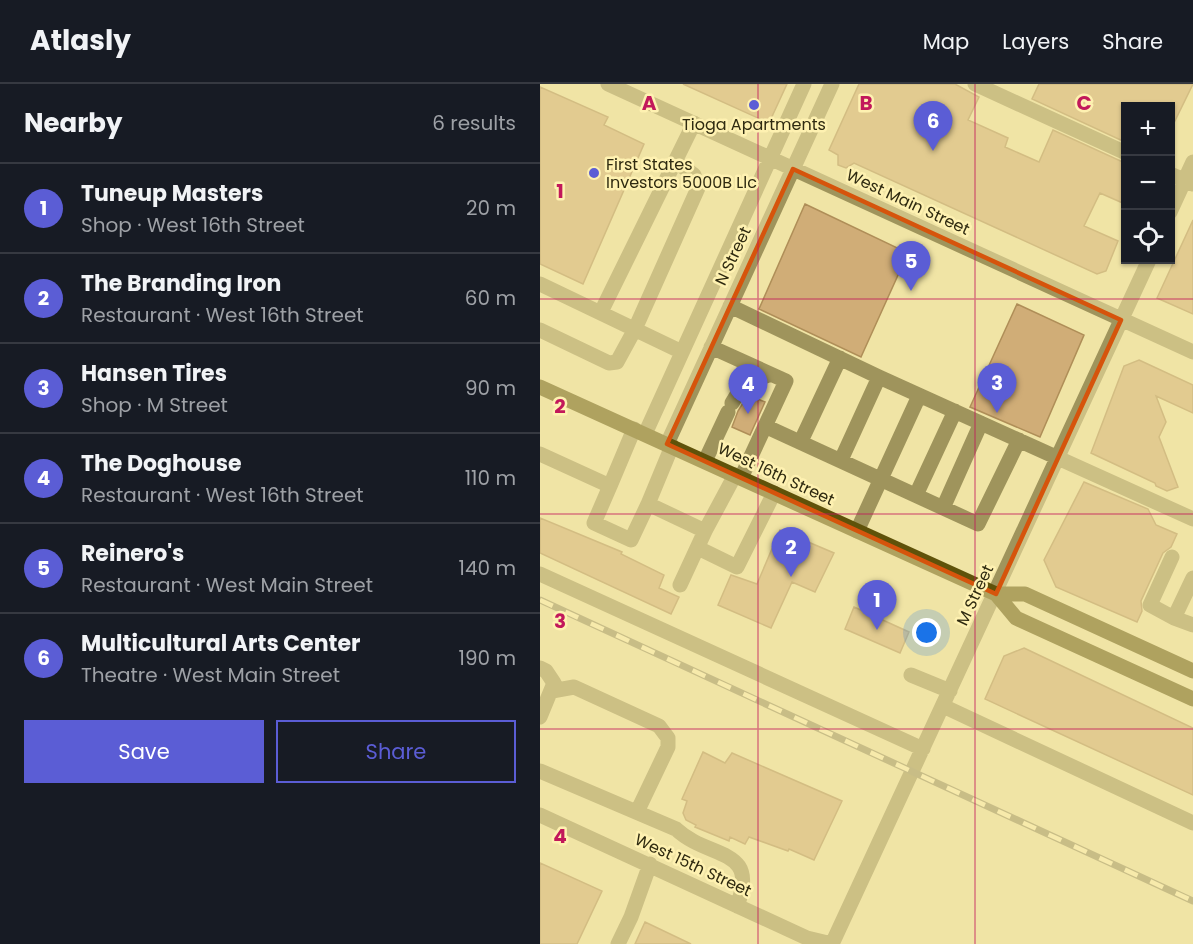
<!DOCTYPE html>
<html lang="en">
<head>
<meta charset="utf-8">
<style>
  :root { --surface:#171b24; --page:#20242c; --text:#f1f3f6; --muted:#9ea1a6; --line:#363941; --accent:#5b5dd5 }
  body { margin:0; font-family:Poppins,sans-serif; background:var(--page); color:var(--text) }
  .controls { position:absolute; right:18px; top:18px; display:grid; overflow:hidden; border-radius:0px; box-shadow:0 2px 4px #0004 }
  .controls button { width:54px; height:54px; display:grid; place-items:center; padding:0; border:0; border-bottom:2px solid var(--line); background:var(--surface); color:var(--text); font:30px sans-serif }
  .you { position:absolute; left:387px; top:549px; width:21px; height:21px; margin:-15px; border:4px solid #fff; border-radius:50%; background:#1a73e8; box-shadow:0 0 0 9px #1a73e833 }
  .badge { display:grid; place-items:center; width:39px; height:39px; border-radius:50%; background:var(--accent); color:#fff; font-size:20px; font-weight:700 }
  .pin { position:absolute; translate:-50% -50px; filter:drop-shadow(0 2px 3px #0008) }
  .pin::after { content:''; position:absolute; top:32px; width:21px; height:18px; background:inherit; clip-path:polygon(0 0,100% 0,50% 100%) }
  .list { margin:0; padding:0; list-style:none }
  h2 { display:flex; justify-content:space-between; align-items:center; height:78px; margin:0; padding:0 24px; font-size:26px }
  h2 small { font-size:20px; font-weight:400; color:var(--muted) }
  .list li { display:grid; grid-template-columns:39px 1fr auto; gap:18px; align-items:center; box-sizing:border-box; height:90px; padding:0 24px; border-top:2px solid var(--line) }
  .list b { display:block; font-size:22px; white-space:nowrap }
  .list p { margin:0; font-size:20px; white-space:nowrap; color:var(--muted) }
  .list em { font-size:20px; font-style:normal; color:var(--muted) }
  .actions { display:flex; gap:12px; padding:18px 24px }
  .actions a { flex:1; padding:14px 0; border:2px solid var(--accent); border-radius:0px; text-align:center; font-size:21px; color:var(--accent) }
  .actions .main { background:var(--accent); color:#fff }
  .icon { flex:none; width:33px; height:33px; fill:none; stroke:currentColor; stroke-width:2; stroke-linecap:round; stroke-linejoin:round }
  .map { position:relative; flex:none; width:653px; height:860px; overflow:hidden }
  header { display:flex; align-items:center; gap:36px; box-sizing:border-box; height:84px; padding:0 30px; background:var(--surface); border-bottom:2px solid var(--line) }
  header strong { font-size:28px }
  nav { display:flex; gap:33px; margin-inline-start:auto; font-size:21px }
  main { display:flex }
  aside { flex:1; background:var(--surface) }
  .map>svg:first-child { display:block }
  .building { fill:#d0ad77; stroke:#af8e58; stroke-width:1.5 }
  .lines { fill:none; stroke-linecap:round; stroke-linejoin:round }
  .minor { stroke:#9f945c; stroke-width:15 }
  .major { stroke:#5f520a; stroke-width:15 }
  .rail-casing { stroke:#988f61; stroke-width:7 }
  .rail { stroke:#fef1b1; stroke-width:4.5; stroke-dasharray:14; stroke-linecap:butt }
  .marked { fill:none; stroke:#d6540c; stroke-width:4.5; stroke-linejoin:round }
  .grid { fill:none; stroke:#c2185b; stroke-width:1.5; stroke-opacity:0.55 }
  .poi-dot { fill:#5b5dd5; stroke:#fef1b1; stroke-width:2 }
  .labels { text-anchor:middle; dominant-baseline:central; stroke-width:5; stroke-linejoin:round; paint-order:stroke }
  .poi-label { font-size:16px; fill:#2f2a10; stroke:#fef1b1 }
  .street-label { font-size:16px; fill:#2f2a10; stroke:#fef1b1 }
  .grid-label { font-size:20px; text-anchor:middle; font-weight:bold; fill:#c2185b; stroke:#fef1b1; stroke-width:5; stroke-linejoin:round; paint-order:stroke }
</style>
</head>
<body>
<header>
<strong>Atlasly</strong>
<nav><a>Map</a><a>Layers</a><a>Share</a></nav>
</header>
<main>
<aside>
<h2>Nearby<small>6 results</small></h2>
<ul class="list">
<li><span class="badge">1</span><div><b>Tuneup Masters</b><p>Shop · West 16th Street</p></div><em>20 m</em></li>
<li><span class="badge">2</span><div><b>The Branding Iron</b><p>Restaurant · West 16th Street</p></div><em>60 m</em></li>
<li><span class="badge">3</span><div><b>Hansen Tires</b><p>Shop · M Street</p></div><em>90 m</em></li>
<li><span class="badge">4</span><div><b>The Doghouse</b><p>Restaurant · West 16th Street</p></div><em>110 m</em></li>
<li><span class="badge">5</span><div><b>Reinero's</b><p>Restaurant · West Main Street</p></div><em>140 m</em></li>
<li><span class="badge">6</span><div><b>Multicultural Arts Center</b><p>Theatre · West Main Street</p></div><em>190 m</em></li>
</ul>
<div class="actions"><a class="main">Save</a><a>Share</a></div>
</aside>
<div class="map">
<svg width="653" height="860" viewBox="0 0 653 860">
  <rect width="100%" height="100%" fill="#f0e4a5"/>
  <!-- building -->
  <path class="building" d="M143 0H247L229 39Z
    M319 0H415L439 13 428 36 468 54 465 63 499 78 513 46 585 79V120L560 109 544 142 578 157 566 187 557 190 314 79 306 84 298 81V71L289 66Z
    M499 0H653L630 47V22H585V58L492 15Z
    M0 3 68 33 64 41 104 60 43 200 0 180Z
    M265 120 368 169 321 273 219 225Z
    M653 136V230L617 214Z
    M477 220 544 251 500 353 430 323Z
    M599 276 653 301V329L616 312 626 338 619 353 638 403 627 407 616 402 615 399 551 369 584 282Z
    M208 311 225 318 210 351 192 343 198 327Z
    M544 398 608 425 616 441 637 450 631 463 623 469 601 517 602 527 597 538 516 503 504 476Z
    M0 434 82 468 81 470 124 491 119 504 139 513 131 530 0 469Z
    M240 446 294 469 275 508 252 498 231 544 178 521 191 491 217 500Z
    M314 523 369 548 360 569 305 545Z
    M484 564 653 644V711L445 615 464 572Z
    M163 668 185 679 192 669 302 717 274 776 249 765 248 767 209 753 205 760 190 753 189 757 155 743 156 741 146 736 143 729 147 717 142 715Z
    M0 779 62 807 37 860H0Z
    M105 838 151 860H95Z"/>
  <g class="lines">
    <!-- minor -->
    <path class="minor" d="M68 0 653 268
      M435 0 586 69
      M630 90 653 100
      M630 128 653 78
      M0 200 142 268
      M190 222 339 293 653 435
      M61 228 154 39
      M0 246 69 279 77 278 95 245 158 104 154 91 135 77
      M171 263 246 297 201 394
      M192 319 209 291 217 289 226 292
      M225 342 438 440 479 356
      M105 350 264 0
      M261 357 300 274
      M127 360 292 0
      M0 370 70 402 54 439 91 456 108 420 165 447 140 501
      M301 376 339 293
      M165 377 188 328
      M70 402 94 345
      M376 411 415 327
      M108 420 132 362
      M403 424 441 339
      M165 447 195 391
      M317 447 379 312
      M158 464 197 483 234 409
      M632 473 610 521 634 534
      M0 490 383 665
      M653 494 634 534 653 541
      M0 584 6 587 14 599 0 633
      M371 591 410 607
      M12 607 34 603 119 642 128 654V663L97 728
      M403 622 653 739
      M0 687 136 745C169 776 220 762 197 822
      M0 731 267 854 292 860
      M78 860 91 833 110 780
      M292 860 609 176"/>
    <!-- major -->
    <path class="major" d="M0 303 456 510 476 534 653 615
      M456 510H485L653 587"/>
    <!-- rail casing -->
    <g class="rail-casing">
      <path id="rail" d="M0 516 653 817"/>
    </g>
    <!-- rail -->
    <use href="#rail" class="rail"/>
  </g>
  <!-- marked area -->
  <path d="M0 0H653V860H0ZM253 85 581 236 456 510 127 360Z" fill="#f0e4a5" fill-opacity=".55" fill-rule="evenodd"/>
  <path class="marked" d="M253 85 581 236 456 510 127 360Z"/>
  <!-- grid -->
  <path class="grid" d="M218 0V860M435 0V860M0 215H653M0 430H653M0 645H653"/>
  <!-- markers -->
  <g class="poi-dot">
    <circle cx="214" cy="21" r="6"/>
    <circle cx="54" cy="89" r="6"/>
  </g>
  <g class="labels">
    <!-- poi labels -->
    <g class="poi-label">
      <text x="214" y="40">Tioga Apartments</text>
      <text x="66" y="80" text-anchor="start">First States<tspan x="66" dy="18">Investors 5000B Llc</tspan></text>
    </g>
    <!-- street labels -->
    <g class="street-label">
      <text transform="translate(368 118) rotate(25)">West Main Street</text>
      <text transform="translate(193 172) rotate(-65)">N Street</text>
      <text transform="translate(236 390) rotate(25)">West 16th Street</text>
      <text transform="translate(435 511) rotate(-65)">M Street</text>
      <text transform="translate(153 781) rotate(25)">West 15th Street</text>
    </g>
  </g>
  <g class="grid-label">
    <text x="109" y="26">A</text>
    <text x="326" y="26">B</text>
    <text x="544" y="26">C</text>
    <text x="20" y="114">1</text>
    <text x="20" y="329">2</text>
    <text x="20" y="544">3</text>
    <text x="20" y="759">4</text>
  </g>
</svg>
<div class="controls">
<button>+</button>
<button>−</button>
<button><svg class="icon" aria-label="locate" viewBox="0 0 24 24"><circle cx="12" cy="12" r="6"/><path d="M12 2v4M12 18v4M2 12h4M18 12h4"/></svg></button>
</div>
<div class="you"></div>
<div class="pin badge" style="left:337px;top:546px">1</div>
<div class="pin badge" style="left:251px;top:493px">2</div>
<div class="pin badge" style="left:457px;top:329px">3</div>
<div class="pin badge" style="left:208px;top:330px">4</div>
<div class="pin badge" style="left:371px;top:207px">5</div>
<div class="pin badge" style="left:393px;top:67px">6</div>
</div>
</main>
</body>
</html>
